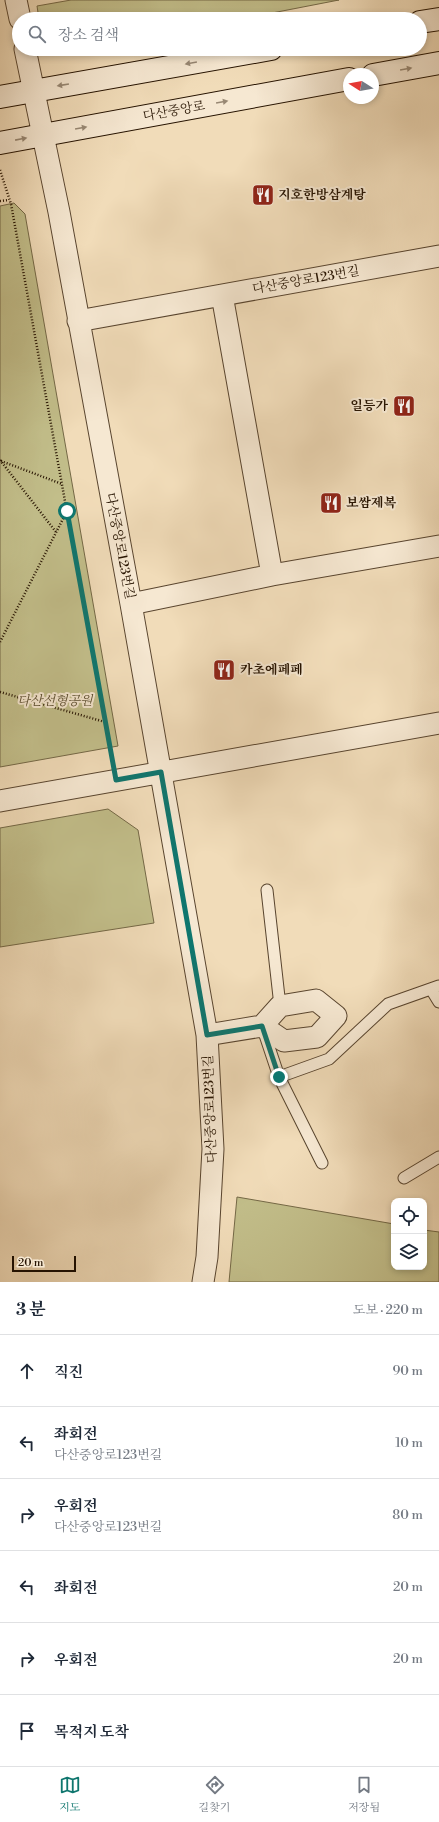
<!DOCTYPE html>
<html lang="ko">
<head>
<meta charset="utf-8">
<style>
  :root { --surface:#fff; --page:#f2f2f3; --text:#1f2937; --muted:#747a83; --line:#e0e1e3; --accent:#0f766e }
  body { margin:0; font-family:"Libre Bodoni","Noto Serif KR",serif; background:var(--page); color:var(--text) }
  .controls { position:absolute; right:12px; bottom:12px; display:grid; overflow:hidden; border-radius:8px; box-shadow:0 2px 6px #0003 }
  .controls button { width:36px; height:36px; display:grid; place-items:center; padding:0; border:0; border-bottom:1px solid var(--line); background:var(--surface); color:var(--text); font:20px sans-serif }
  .compass { position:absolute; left:343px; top:68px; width:36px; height:36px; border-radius:50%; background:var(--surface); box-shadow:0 2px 6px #0003; rotate:281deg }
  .scale { position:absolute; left:12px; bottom:10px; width:64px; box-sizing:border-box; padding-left:4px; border:2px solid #261301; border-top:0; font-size:11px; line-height:14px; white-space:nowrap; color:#261301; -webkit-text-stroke:3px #f6e8d2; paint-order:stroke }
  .stop { position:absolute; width:12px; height:12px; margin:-9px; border:3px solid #0f766e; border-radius:50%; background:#fff }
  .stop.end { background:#0f766e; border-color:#fff; box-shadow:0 1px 4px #0008 }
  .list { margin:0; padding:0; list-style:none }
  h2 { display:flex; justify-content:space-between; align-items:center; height:52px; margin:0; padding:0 16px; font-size:17px }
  h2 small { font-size:13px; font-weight:400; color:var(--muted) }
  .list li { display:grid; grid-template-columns:26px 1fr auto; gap:12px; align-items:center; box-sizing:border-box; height:72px; padding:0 16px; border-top:1px solid var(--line) }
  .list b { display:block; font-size:15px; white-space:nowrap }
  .list p { margin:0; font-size:13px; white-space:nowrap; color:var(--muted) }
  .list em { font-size:13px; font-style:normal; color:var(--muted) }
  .icon { flex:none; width:22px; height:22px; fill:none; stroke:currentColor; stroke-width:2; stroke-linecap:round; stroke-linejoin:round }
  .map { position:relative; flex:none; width:439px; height:1282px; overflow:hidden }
  .search { position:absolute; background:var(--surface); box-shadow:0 2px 6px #0003; left:12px; right:12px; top:12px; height:44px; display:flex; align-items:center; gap:10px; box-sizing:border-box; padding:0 14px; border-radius:22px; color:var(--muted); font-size:15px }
  .sheet { height:484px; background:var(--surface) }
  nav { display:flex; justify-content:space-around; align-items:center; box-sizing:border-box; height:56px; border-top:1px solid var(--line); background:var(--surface); font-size:11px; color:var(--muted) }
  nav a { display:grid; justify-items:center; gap:2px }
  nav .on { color:var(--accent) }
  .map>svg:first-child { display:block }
  .green { fill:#c2be8a; stroke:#746846 }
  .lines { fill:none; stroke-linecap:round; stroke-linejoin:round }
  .lane-casing { stroke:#59452f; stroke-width:13 }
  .street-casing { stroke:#59452f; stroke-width:23 }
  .secondary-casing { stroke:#261301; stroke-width:24 }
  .path { stroke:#261301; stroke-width:2.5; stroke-dasharray:1 2; stroke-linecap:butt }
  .lane { stroke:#f6e8d2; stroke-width:11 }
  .street { stroke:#f6e8d2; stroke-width:21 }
  .secondary { stroke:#f6e8d2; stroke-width:22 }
  .oneway { fill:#988874 }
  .route { stroke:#0f766e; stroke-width:5 }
  .labels { text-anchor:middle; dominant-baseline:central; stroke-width:4; stroke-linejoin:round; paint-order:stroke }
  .street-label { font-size:13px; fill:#261301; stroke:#f6e8d2 }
  .poi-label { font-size:13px; font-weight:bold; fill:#261301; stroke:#f6e8d2; text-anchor:start }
  .park-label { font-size:13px; font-style:italic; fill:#5d4f31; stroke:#f6e8d2 }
</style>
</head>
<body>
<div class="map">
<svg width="439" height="1282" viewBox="0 0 439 1282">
  <rect width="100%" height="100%" fill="#f1dcb9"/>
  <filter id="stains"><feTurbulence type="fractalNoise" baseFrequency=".005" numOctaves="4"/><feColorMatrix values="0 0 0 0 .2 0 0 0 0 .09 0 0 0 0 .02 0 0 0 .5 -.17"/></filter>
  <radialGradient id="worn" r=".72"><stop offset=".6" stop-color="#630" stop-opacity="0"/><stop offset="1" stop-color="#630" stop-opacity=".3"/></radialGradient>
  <!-- green -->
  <path class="green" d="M71 0H339L241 19 198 17 186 19H39L37 6Z
    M14 203 25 214 118 746 0 767V206Z
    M108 809 138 830 154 923 0 947V828Z
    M237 1197 394 1224V1267H424V1230L439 1232V1282H229Z"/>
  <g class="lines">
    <!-- lane casing -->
    <g class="lane-casing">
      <path id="lane" d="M267 890 280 1006
        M431 989 439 1002
        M263 1029 279 1077 329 1059 388 1004 439 986
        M279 1077 322 1163
        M404 1178 439 1157"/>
    </g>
    <!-- street casing -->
    <g class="street-casing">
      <path id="street" d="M16 0 20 19
        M25 49 59 212 131 604 207 1035 213 1149 207 1257 203 1282
        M222 295 272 575
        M78 321 439 256
        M131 604 272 575 439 546
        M0 801 439 723
        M207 1035 262 1026 280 1006 316 1000 336 1016 317 1037 284 1041 262 1026"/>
    </g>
    <!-- secondary casing -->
    <g class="secondary-casing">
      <path id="secondary" d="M420 22 439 19
        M373 75 439 63
        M0 97 271 49
        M0 143 349 79"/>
    </g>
    <!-- path -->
    <path class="path" d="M0 170 11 204 112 760
      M0 201 9 200
      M0 460 56 532
      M1 461 62 484
      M0 642 67 511
      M0 692 105 722"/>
    <!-- lane -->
    <use href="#lane" class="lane"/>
    <!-- street -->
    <use href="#street" class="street"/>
    <!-- secondary -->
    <use href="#secondary" class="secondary"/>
  </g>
  <!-- one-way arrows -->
  <defs><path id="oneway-solid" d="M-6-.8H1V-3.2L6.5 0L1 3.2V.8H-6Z"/></defs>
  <g class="oneway">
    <use href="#oneway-solid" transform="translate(191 63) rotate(170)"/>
    <use href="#oneway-solid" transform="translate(406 69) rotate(-10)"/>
    <use href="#oneway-solid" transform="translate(63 85) rotate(171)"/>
    <use href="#oneway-solid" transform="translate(222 102) rotate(-10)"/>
    <use href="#oneway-solid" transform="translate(81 128) rotate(-10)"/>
    <use href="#oneway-solid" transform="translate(21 139) rotate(-11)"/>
  </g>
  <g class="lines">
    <!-- route -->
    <path class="route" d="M67 511 116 780 161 772 207 1035 262 1026 279 1077"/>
  </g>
  <!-- icons -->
  <defs>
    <g id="restaurant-square" transform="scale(1.15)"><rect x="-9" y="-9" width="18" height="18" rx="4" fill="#8f2418" stroke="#f6e8d2"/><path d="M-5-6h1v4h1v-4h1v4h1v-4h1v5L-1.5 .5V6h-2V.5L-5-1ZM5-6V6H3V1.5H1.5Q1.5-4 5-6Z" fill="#fff"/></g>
  </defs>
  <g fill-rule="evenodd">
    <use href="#restaurant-square" x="263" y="195"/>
    <use href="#restaurant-square" x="404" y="406"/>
    <use href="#restaurant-square" x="331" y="503"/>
    <use href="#restaurant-square" x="224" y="670"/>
  </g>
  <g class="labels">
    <!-- street labels -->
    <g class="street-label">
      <text transform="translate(174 111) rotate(-10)">다산중앙로</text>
      <text transform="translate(306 280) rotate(-10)">다산중앙로123번길</text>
      <text transform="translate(120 546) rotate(79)">다산중앙로123번길</text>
      <text transform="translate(210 1109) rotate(-92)">다산중앙로123번길</text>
    </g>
    <!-- poi labels -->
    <g class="poi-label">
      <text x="278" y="195">지호한방삼계탕</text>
      <text x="388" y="406" text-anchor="end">일등가</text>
      <text x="346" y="503">보쌈제복</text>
      <text x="240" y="670">카초에페페</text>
    </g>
    <!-- park labels -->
    <g class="park-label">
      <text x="55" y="701">다산선형공원</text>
    </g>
  </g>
  <rect width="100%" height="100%" filter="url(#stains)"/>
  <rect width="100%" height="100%" fill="url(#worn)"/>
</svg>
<div class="controls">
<button><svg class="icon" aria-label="locate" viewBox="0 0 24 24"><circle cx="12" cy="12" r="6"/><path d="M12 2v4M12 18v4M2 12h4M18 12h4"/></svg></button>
<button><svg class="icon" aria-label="layers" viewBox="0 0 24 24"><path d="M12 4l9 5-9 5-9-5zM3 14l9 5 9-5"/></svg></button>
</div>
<svg class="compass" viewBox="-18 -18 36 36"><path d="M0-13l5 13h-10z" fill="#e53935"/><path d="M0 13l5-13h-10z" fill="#747a83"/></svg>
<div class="scale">20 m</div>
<div class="stop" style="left:67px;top:511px"></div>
<div class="stop end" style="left:279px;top:1077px"></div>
<div class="search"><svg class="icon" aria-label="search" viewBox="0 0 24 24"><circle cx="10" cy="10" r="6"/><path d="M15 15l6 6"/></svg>장소 검색</div>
</div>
<section class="sheet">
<h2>3 분<small>도보 · 220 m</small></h2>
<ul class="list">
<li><svg class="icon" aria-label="ahead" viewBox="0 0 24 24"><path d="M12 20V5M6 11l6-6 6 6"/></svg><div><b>직진</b></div><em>90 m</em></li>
<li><svg class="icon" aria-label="left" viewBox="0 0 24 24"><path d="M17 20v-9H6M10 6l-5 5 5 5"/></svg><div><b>좌회전</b><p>다산중앙로123번길</p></div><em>10 m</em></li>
<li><svg class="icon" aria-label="right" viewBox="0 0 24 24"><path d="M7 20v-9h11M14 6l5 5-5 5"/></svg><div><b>우회전</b><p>다산중앙로123번길</p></div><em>80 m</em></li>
<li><svg class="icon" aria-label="left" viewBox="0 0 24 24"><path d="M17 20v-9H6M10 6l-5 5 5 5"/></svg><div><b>좌회전</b></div><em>20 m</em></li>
<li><svg class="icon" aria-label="right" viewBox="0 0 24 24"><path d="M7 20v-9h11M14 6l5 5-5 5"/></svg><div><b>우회전</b></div><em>20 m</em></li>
<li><svg class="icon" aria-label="arrive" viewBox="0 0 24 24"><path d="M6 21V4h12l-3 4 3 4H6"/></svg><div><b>목적지 도착</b></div></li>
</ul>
</section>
<nav>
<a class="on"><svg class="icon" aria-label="map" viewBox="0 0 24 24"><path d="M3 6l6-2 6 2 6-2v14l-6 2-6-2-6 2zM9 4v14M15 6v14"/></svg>지도</a>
<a><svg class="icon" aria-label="directions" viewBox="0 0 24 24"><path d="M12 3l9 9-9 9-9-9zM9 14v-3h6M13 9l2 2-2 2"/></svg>길찾기</a>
<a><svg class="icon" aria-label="saved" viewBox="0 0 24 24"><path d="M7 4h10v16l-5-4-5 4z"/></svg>저장됨</a>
</nav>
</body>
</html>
